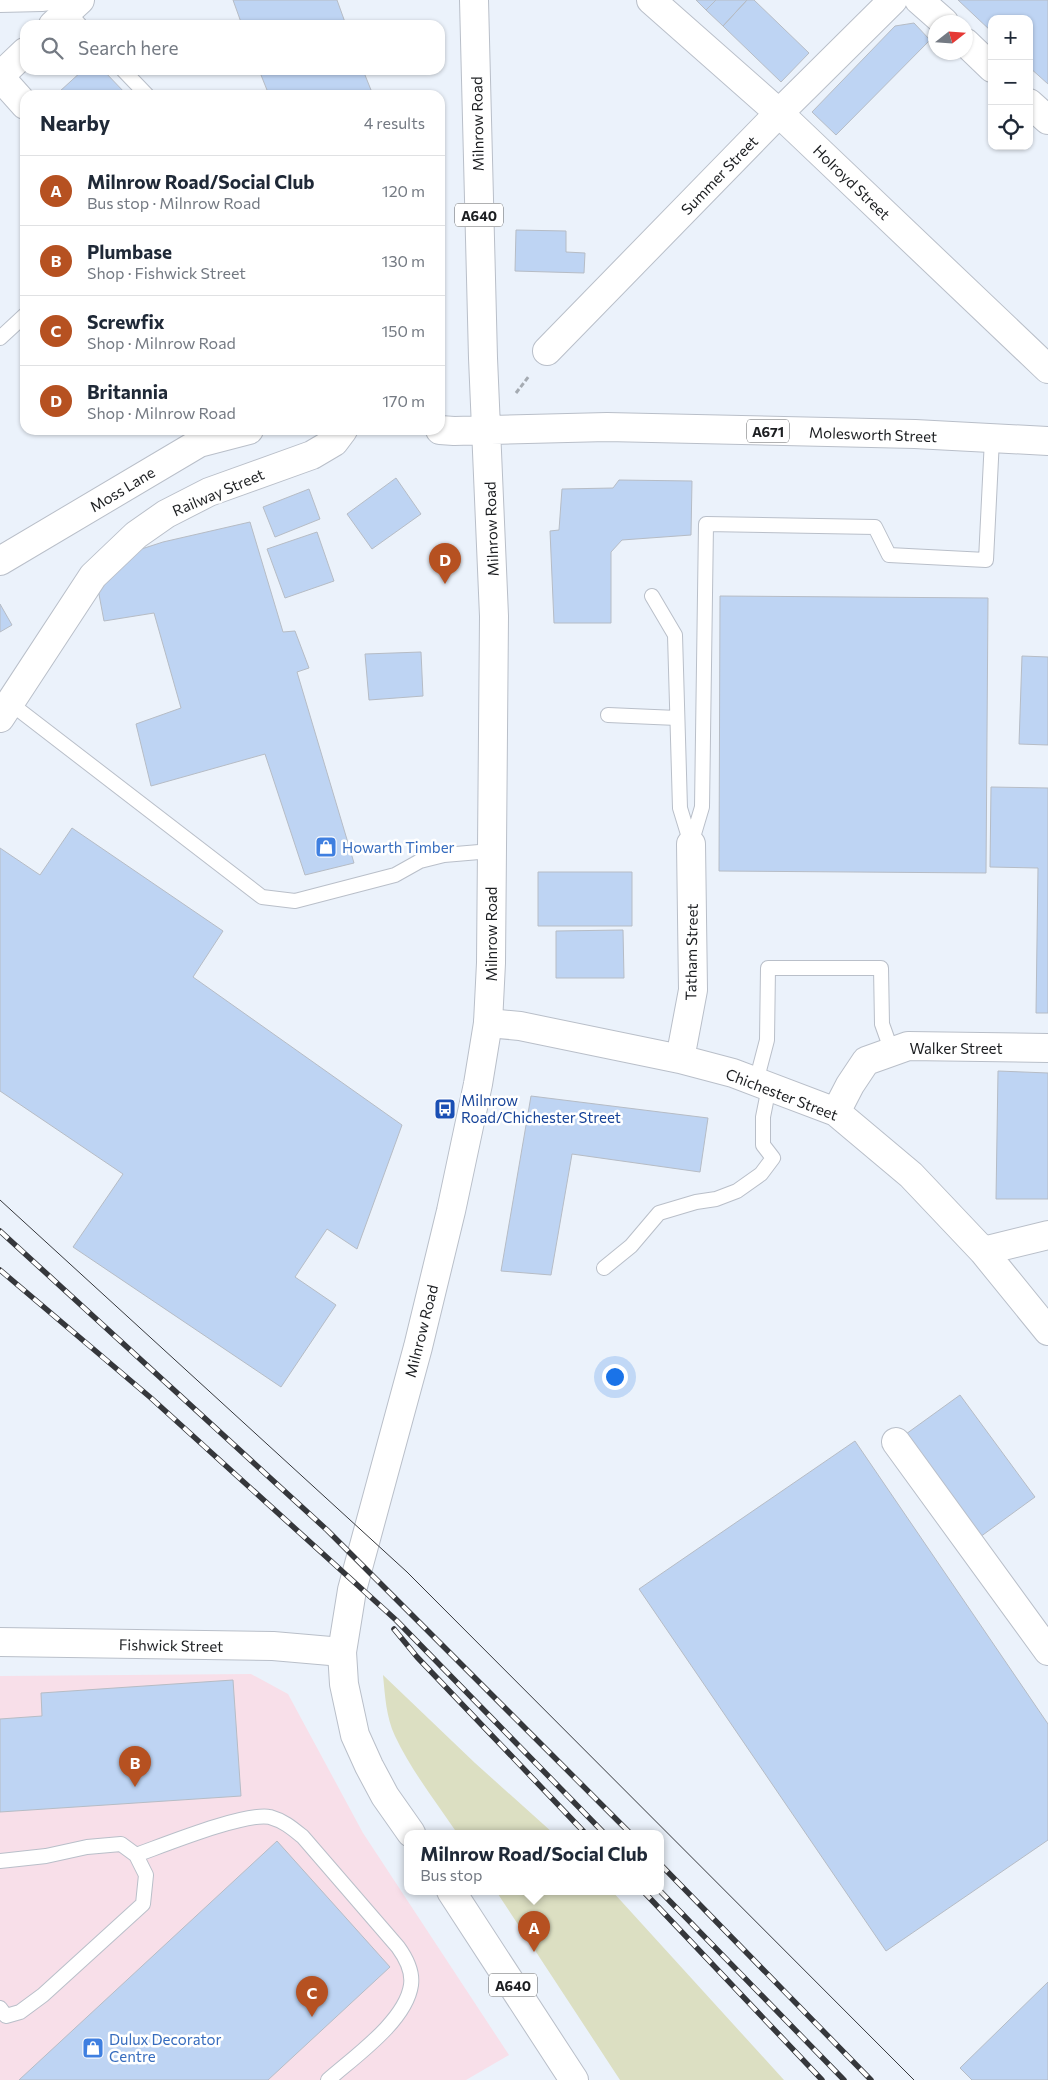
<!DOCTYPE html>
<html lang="en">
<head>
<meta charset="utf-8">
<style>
  :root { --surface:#fff; --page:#f2f2f3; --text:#1f2937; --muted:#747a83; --line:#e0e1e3; --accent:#b65121 }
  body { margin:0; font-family:Commissioner,sans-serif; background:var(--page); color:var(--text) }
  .controls { position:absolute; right:15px; top:15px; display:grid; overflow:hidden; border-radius:10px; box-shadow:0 1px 4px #0004 }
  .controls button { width:45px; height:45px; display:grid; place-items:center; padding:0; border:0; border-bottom:1px solid var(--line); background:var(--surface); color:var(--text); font:25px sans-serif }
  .compass { position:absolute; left:928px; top:15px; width:45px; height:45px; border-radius:50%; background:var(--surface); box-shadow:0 1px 4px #0004; rotate:73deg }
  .you { position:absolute; left:614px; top:1376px; width:18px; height:18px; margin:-12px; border:4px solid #fff; border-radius:50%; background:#1a73e8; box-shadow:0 0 0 8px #1a73e833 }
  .badge { display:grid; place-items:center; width:32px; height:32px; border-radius:50%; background:var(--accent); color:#fff; font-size:16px; font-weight:700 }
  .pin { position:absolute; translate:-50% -41px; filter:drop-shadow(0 1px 2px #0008) }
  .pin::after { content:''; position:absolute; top:26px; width:18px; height:15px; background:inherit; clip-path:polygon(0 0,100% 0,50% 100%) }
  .popup { position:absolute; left:404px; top:1830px; width:260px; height:65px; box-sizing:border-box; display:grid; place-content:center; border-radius:10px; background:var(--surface); filter:drop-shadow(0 1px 4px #0005); font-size:16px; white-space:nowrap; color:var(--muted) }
  .popup b { font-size:19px; color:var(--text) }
  .popup::after { content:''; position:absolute; left:50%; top:100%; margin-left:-10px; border:10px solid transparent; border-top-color:var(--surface) }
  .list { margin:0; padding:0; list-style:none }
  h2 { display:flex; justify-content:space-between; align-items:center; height:65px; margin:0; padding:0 20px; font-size:21px }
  h2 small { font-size:16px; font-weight:400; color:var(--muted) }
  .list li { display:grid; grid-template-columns:32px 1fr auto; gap:15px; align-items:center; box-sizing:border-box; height:70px; padding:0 20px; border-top:1px solid var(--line) }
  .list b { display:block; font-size:19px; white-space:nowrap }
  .list p { margin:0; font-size:16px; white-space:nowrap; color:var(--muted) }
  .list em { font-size:16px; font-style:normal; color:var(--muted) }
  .icon { flex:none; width:28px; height:28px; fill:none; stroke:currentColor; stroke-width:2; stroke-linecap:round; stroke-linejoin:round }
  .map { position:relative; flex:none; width:1048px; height:2080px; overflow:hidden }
  .search { position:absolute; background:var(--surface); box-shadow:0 1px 4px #0004; left:20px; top:20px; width:425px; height:55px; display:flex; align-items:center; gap:12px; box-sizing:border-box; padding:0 18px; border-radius:15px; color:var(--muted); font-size:19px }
  .panel { position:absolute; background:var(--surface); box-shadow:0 1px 4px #0004; left:20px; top:90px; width:425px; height:345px; border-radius:15px }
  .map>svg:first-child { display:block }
  .commercial { fill:#f8dfe9 }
  .green { fill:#dcdfc2 }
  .building { fill:#bed4f3; stroke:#b6bcc5 }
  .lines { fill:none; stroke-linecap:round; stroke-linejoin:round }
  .lane-casing { stroke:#b9bfc9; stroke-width:16 }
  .street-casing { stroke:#b9bfc9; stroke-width:30 }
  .primary-casing { stroke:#b9bfc9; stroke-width:30 }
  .path { stroke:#a5abb2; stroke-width:3; stroke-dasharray:5 2.5; stroke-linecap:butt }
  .lane { stroke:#fff; stroke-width:14 }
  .street { stroke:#fff; stroke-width:28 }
  .primary { stroke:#fff; stroke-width:28 }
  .tram { stroke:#35373b; stroke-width:1 }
  .rail-casing { stroke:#35373b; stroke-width:5.5 }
  .rail { stroke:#fff; stroke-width:4; stroke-dasharray:11; stroke-linecap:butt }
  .labels { text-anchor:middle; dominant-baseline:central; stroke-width:5; stroke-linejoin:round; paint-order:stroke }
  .shield { fill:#fff; stroke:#606264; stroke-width:1 }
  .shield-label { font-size:14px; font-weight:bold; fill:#1c1e21 }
  .street-label { font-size:15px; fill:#1c1e21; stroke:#fff }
  .shop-label { font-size:15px; fill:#366cbe; stroke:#fff; text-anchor:start }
  .transit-label { font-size:15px; fill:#164399; stroke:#fff; text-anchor:start }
</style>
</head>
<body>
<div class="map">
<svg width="1048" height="2080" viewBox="0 0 1048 2080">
  <rect width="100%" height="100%" fill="#ebf2fb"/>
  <!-- commercial -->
  <path class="commercial" d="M251 1674 288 1694 363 1833 509 2055 466 2080H0V1676Z"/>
  <!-- green -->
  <path class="green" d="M383 1675 475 1763 553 1833H457C436 1802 411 1770 395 1736 386 1717 385 1695 383 1675Z
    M496 1891H612L784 2080H620Z"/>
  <!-- building -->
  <path class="building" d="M233 0H337L346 25H242Z
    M696 0H716L706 10Z
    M716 0H747L723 26 706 10Z
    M747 0H754L809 53 781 82 723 26Z
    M958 0H1048V84L1029 67V19H992V32Z
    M914 23 930 40 836 135 812 112 895 26Z
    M83 70H103L127 95H62L59 92Z
    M259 70H363L373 95H269Z
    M516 230 566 231V252L585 253 584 273 515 271Z
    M396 478 421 514 372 549 347 514Z
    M619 480 692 481 691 535 622 540 611 552V623H554L550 531 559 530 562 489 613 488Z
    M309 489 320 519 275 537 263 507Z
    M250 522 283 632 295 631 309 668 297 672 354 863 305 875 265 754 151 786 136 724 181 708 154 613 104 621 98 589 126 554 163 542Z
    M317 532 334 581 285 598 267 549Z
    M720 596 988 598 986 873 719 871Z
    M0 604 12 625 0 632Z
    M421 652 423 696 369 700 365 654Z
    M1022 656 1048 657V745L1019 744Z
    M991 787 1048 788V1013H1036L1038 868 990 867Z
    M72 828 223 931 193 977 402 1125 357 1249 327 1229 295 1277 336 1305 281 1387 73 1247 123 1174 0 1091V848L40 875Z
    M538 872H632V926H538Z
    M623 930 624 978H556V931Z
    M998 1071 1048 1073V1199H996Z
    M531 1096 708 1118 700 1172 572 1154 551 1275 501 1271Z
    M960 1395 1035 1497 980 1537 906 1434Z
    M855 1441 1048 1724V1840L886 1951 639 1589Z
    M233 1680 241 1796 0 1812V1719L42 1716 41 1693Z
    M277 1841 390 1967 268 2080H19Z
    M1048 1982V2080H972L960 2068Z"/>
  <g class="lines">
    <!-- lane casing -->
    <g class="lane-casing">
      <path id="lane" d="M0 5 42 4 74 0
        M67 11 80 25
        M123 70 147 95
        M0 338 25 315
        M652 596 675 635 680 808 691 844
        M10 703 262 897 295 901 395 875 420 861 444 855 491 851
        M608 715 677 718
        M691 844 702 807 706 524 875 527 889 555 986 560 992 439
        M756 1082 767 1040 768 968H881L882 1024 892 1052
        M604 1268 631 1246 659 1213 696 1202 716 1199 737 1191 761 1174 773 1158 763 1145V1117L769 1087
        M136 1855C164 1845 245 1812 270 1817 284 1821 292 1828 303 1837L398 1947C406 1958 413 1971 411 1985 406 2021 354 2057 328 2080
        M0 1861 46 1856 87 1847 121 1844 136 1855 146 1875 143 1904 43 1995 20 2012 6 2016 0 2008"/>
    </g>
    <!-- street casing -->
    <g class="street-casing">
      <path id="street" d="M651 0 779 113 1048 369
        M919 0 944 22
        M966 43 992 68
        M1029 103 1048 120
        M547 351 779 113 893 0
        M0 561 199 443 249 430
        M0 718 93 576 136 535 166 514 209 492 312 455 334 442 343 430
        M488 1023 520 1026 680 1059 733 1073 836 1112 911 1175 983 1251 1048 1331
        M680 1059 693 990 691 844
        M836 1112 850 1085 866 1061 908 1046 1048 1048
        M983 1251 1048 1235
        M896 1442 1048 1651
        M0 1642 273 1646 342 1652"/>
    </g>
    <!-- primary casing -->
    <g class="primary-casing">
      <path id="primary" d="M53 25 80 0
        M0 76 25 52
        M0 77 25 105
        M440 430 454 431 607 427 915 434 1048 441
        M411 1833 385 1796 369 1766 355 1735 344 1684 342 1652 352 1590 418 1347 451 1211 478 1084 488 1023 491 963 494 616 483 358 474 0
        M451 1891 574 2080"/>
    </g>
    <!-- path -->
    <path class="path" d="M516 393 529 376"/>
    <!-- lane -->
    <use href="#lane" class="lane"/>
    <!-- street -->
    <use href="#street" class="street"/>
    <!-- primary -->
    <use href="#primary" class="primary"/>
    <!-- tram -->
    <path class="tram" d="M0 1200 407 1572 914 2080"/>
    <!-- rail casing -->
    <g class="rail-casing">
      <path id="rail" d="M0 1231 327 1530 630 1833
        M0 1270 151 1398 364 1591 396 1620 604 1833
        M394 1629 417 1657 585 1833
        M660 1864 871 2080
        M643 1891 822 2080
        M660 1891 844 2080"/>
    </g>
    <!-- rail -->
    <use href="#rail" class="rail"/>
  </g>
  <!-- icons -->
  <defs>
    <g id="shop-square" transform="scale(1.125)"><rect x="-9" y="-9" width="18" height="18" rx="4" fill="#3f7fe0" stroke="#fff"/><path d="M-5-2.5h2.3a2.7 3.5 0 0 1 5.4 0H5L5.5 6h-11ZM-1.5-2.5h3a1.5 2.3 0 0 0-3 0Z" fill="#fff"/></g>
    <g id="bus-square" transform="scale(1.125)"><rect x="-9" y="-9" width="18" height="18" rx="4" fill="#1a4fb4" stroke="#fff"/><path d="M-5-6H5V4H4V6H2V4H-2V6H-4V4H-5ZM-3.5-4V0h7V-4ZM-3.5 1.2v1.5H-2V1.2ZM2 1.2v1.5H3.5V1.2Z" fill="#fff"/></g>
  </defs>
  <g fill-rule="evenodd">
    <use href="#shop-square" x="326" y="847"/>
    <use href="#bus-square" x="445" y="1109"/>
    <use href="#shop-square" x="93" y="2048"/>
  </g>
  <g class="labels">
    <!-- shield labels -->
    <g class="shield">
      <rect x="455" y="203.5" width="48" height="23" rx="4"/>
      <rect x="747" y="419.5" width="42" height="23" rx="4"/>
      <rect x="489" y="1973.5" width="48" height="23" rx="4"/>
    </g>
    <g class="shield-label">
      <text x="479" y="215">A640</text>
      <text x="768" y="431">A671</text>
      <text x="513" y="1985">A640</text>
    </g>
    <!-- street labels -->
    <g class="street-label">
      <text transform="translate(477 124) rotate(-91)">Milnrow Road</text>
      <text transform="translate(719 175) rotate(-46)">Summer Street</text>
      <text transform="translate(852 182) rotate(44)">Holroyd Street</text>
      <text transform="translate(873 434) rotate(2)">Molesworth Street</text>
      <text transform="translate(122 489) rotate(-31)">Moss Lane</text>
      <text transform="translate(218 492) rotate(-23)">Railway Street</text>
      <text transform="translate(491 529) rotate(-92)">Milnrow Road</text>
      <text transform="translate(491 934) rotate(-90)">Milnrow Road</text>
      <text transform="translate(691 952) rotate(-89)">Tatham Street</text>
      <text x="956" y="1048">Walker Street</text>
      <text transform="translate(782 1094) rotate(21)">Chichester Street</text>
      <text transform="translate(421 1331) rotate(-76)">Milnrow Road</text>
      <text transform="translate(171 1645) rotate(1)">Fishwick Street</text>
    </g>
    <!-- shop labels -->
    <g class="shop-label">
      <text x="342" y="847">Howarth Timber</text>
      <text x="109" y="2039">Dulux Decorator<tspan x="109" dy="17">Centre</tspan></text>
    </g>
    <!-- transit labels -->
    <g class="transit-label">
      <text x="461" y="1100">Milnrow<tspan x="461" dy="17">Road/Chichester Street</tspan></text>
    </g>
  </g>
</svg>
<div class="controls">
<button>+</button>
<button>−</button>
<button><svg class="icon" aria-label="locate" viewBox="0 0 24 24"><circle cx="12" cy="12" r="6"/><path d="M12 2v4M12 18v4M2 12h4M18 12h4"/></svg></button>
</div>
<svg class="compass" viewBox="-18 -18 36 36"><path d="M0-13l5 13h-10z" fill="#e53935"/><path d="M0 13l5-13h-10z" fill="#747a83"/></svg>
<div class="you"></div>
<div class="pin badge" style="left:534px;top:1952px">A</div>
<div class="popup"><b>Milnrow Road/Social Club</b>Bus stop</div>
<div class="pin badge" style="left:135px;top:1787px">B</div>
<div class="pin badge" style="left:312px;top:2017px">C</div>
<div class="pin badge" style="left:445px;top:584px">D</div>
<div class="search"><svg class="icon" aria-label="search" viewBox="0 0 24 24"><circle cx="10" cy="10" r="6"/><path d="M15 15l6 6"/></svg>Search here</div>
<section class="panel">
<h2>Nearby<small>4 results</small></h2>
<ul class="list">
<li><span class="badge">A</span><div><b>Milnrow Road/Social Club</b><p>Bus stop · Milnrow Road</p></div><em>120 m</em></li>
<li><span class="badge">B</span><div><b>Plumbase</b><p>Shop · Fishwick Street</p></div><em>130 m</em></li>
<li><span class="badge">C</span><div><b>Screwfix</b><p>Shop · Milnrow Road</p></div><em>150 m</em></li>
<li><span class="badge">D</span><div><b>Britannia</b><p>Shop · Milnrow Road</p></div><em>170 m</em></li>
</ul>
</section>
</div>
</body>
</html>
